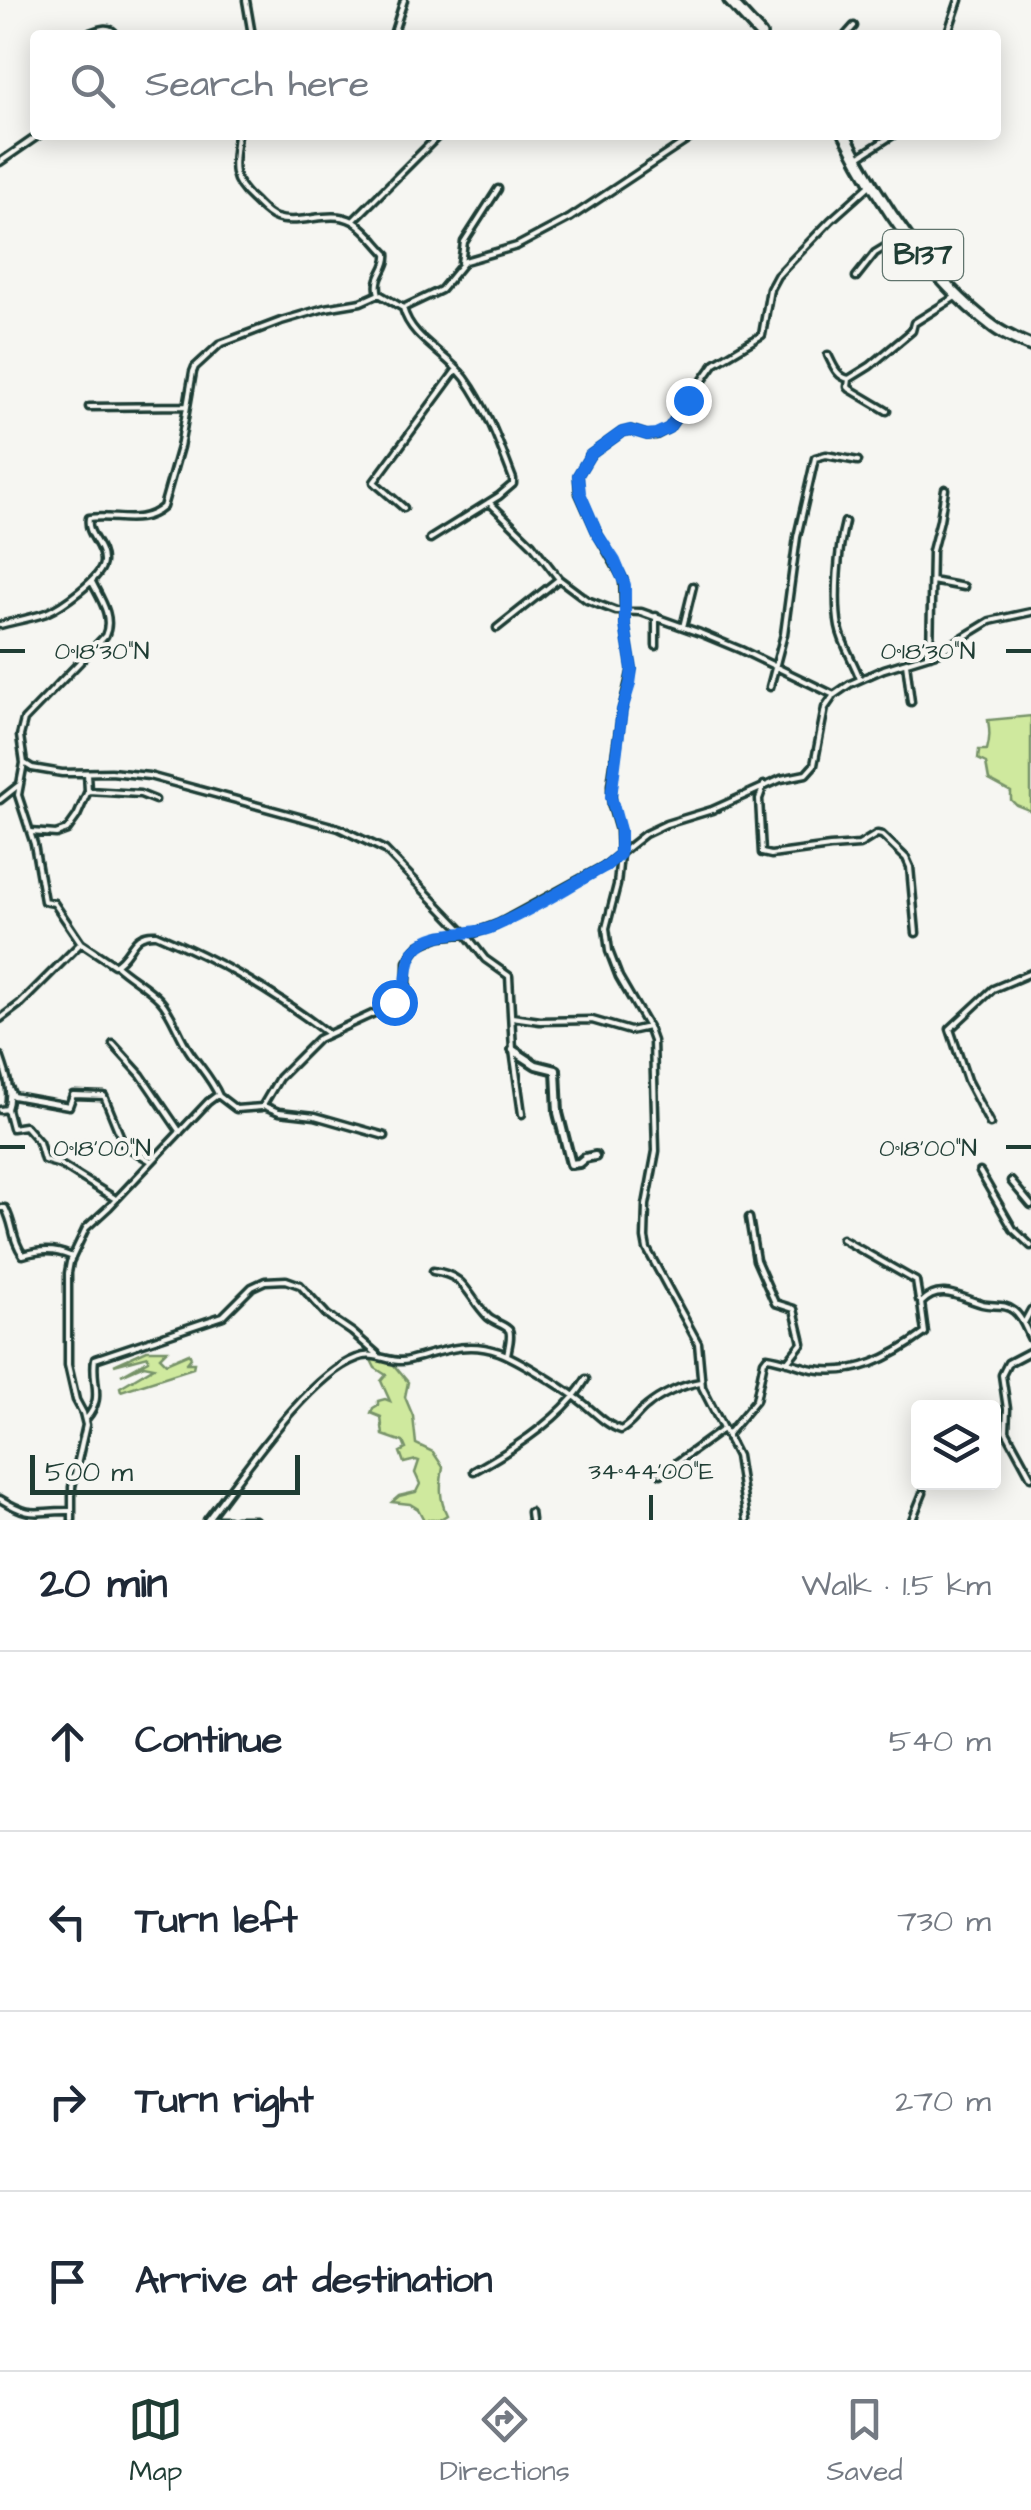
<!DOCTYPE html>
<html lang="en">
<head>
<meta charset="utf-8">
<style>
  :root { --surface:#fff; --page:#f6f6f7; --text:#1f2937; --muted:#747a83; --line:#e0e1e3; --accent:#1f3d34 }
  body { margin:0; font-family:"Architects Daughter",sans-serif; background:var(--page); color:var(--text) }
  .controls { position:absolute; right:30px; bottom:30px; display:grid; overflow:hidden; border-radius:10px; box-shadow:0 5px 25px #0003 }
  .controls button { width:90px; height:90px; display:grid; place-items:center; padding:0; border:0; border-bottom:2px solid var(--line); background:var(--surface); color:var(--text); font:50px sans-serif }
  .scale { position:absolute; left:30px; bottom:25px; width:270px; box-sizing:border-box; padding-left:10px; border:5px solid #1f3d34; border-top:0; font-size:28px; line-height:35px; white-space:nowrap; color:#1f3d34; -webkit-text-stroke:8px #f6f6f2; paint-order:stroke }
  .stop { position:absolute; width:30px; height:30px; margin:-22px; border:8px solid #1a73e8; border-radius:50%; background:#fff }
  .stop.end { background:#1a73e8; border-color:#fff; box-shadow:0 2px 10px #0008 }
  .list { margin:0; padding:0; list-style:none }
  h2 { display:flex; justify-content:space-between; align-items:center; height:130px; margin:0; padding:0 40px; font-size:42px }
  h2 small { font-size:32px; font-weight:400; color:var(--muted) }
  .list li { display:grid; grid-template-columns:65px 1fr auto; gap:30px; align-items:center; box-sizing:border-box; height:180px; padding:0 40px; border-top:2px solid var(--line) }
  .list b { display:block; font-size:38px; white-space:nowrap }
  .list em { font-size:32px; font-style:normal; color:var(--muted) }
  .icon { flex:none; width:55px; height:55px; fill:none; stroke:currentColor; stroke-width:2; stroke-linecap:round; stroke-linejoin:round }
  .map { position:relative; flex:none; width:1031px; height:1520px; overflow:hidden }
  .search { position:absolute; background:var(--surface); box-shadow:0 5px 25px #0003; left:30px; right:30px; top:30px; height:110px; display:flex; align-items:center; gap:25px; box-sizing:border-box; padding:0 35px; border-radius:10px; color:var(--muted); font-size:38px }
  .sheet { height:850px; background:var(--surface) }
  nav { display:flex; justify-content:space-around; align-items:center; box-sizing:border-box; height:140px; border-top:2px solid var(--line); background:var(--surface); font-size:28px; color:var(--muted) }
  nav a { display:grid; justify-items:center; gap:5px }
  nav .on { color:var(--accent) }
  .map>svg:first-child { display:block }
  .green { fill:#cfe99e; stroke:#779369; stroke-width:2.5 }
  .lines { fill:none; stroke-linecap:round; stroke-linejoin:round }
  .street-casing { stroke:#1f3d34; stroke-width:11 }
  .secondary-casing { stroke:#1f3d34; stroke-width:14 }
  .primary-casing { stroke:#1f3d34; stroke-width:16 }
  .street { stroke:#f6f6f2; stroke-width:4 }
  .secondary { stroke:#f6f6f2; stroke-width:6 }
  .primary { stroke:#f6f6f2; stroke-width:9 }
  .route { stroke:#1a73e8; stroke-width:12 }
  .ticks { fill:none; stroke:#1f3d34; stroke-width:4 }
  .labels { text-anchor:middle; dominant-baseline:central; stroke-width:8; stroke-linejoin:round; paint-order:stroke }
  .shield { fill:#f6f6f2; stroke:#60746d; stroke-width:2.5 }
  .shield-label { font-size:30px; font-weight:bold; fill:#1f3d34 }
  .ticks-label { font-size:25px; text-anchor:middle; fill:#1f3d34; stroke:#f6f6f2; stroke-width:8; stroke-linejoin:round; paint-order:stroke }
</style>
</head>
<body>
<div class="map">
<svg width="1031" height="1520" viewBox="0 0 1031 1520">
  <rect width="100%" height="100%" fill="#f6f6f2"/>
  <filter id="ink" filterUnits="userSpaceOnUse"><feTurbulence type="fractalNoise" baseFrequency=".01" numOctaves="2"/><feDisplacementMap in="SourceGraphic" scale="20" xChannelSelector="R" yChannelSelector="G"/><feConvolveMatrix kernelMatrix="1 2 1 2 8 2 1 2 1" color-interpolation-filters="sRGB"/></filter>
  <g filter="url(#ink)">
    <!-- green -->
    <path class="green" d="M1031 716V811L1016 805 1011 800V792L989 780 986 763 978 759 979 750H987C990 738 990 732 988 720Z
      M147 1350H167L160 1357 166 1363 189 1353 191 1358 187 1363H194L193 1368 121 1391 120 1387 154 1367 144 1365 121 1375 148 1360V1356L114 1365Z
      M376 1357 392 1363 408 1382 405 1397 413 1416 416 1444 433 1452 443 1467C440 1485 439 1499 447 1515L439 1520H424L418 1509 410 1504 392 1502 399 1496 416 1492 420 1484 415 1473 419 1461 416 1460 404 1463 400 1452 406 1449 403 1442 383 1435 381 1417 371 1413 373 1408 378 1405V1401L385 1399 390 1401 381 1381 386 1375 375 1368 370 1358Z"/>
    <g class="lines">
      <!-- street casing -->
      <g class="street-casing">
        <path id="street" d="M246 0 252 35
          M85 35C96 31 109 23 116 35
          M393 35 404 0
          M846 35 854 26
          M947 35 959 0
          M237 135C234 163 228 178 252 199 259 205 266 215 276 218 298 226 330 209 353 221 366 228 377 244 387 254 389 269 373 276 379 294L403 308C411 339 446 353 465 378 487 408 500 445 513 479V484L499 496 430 539
          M857 158 893 135
          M0 162 39 135
          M353 221 439 135
          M461 263 464 242 498 189
          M856 277 875 253 903 236
          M403 308 441 290 465 261 517 246 570 218 695 135
          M828 355C833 365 837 377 849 379
          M89 407 187 406
          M887 411 850 389 848 387 849 379 870 366 912 331 914 323 957 296
          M489 502 532 544 559 579 587 600 616 611 641 612 700 633 741 650 834 695
          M404 508 374 482 457 369
          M845 522C838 548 834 600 839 627 842 644 854 662 860 679
          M932 581 964 587
          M92 582C100 598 114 617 105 636L24 720 20 736 24 763 32 768 62 773 111 772 149 776 339 828 385 850 465 933 485 959 509 976 513 1050 522 1114
          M0 625C15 621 32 618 46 613 60 607 103 578 103 562 104 545 86 535 89 518 116 514 140 527 163 507L180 447 193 372 195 367 220 344 281 321 325 308 361 302 379 294
          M683 627 693 586
          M497 628 559 579
          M656 646V616
          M930 655 932 551 940 520 945 489
          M906 663 911 702
          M770 687 784 634 797 537 815 458 826 455 858 461
          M24 763 18 795 34 844 44 901 54 903 81 943 114 965C133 955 130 932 156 934 220 961 272 991 327 1033
          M764 785 759 799 762 853 771 855 830 847 859 845 877 834 882 835 906 858 910 867 916 933
          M88 791 140 794 155 800
          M0 800 19 785
          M31 832 56 834 67 830 77 816 88 791 87 773
          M116 965C129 977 148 987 160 1000 172 1013 178 1034 188 1049 198 1065 212 1079 219 1096
          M512 1017 540 1021 592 1020 630 1031 648 1027
          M0 1019 20 1004 81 943
          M113 1044 141 1075 180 1132
          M0 1056C6 1073 13 1092 7 1109L0 1110
          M9 1087 13 1096 69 1106 73 1095 104 1096 124 1145 151 1161
          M264 1106 279 1112 315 1116 385 1136
          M7 1109 12 1128 25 1126 39 1142 44 1160 61 1165 114 1198
          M990 1124 967 1080 950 1029 993 989 1031 973
          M980 1172 1013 1229 1031 1246
          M1011 1181 1031 1205
          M0 1208H5C15 1227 11 1238 23 1255 40 1250 54 1249 70 1256
          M749 1218 756 1260 775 1303 794 1309 802 1343 787 1362
          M842 1239 916 1281 919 1300
          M433 1271C467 1275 467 1296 488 1317 493 1322 505 1325 509 1330 512 1336 508 1348 507 1355
          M1024 1323 1031 1310
          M1031 1351 1008 1363 1002 1375 1007 1409 1006 1431 1031 1477
          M86 1419C105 1397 91 1383 95 1359L223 1316 252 1287 265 1281 286 1280 300 1285 327 1315 352 1332 377 1354
          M727 1435 756 1400 764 1361 767 1357C783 1359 798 1366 813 1369 856 1376 891 1358 925 1333L921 1303C940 1283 961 1298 982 1304 994 1307 1004 1303 1014 1311 1023 1318 1026 1330 1031 1339
          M474 1471C512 1450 565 1416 586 1379
          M661 1474 723 1429
          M0 1499C35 1520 34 1510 71 1511
          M530 1512 531 1520
          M208 1519 228 1520
          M72 1520V1487L86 1425 83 1413 76 1400 68 1365V1273L70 1262 86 1228 109 1207 208 1102 216 1096H219L236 1109 262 1107 279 1078 318 1039 383 1009 402 995 407 984V962L419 945 441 936 474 933 498 924 606 865 645 834 666 824 712 810 781 779 806 774 814 765 825 708 834 695 850 684 884 669 939 652 990 621 1031 612
          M207 1520C241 1477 307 1376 357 1358 376 1350 391 1365 409 1360 440 1352 466 1340 499 1352 518 1359 561 1386 578 1399 592 1409 605 1425 621 1430 632 1424 637 1414 646 1407 660 1395 682 1385 700 1382
          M236 1520H255
          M747 1520 737 1456 702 1387 698 1343 647 1249 645 1238 646 1205 656 1151 653 1041 648 1027 619 977 609 951 606 928 617 885 620 854 619 830 612 806 611 785 622 710 632 669 625 625 623 579 598 535 579 493 578 475 590 455 622 432 631 430 647 435H656L669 428 715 363 762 335 770 289 777 276 831 220 869 186
          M912 1520 923 1493"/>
      </g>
      <!-- secondary casing -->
      <g class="secondary-casing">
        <path id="secondary" d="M513 1050 536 1065 556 1070 558 1113 571 1164 579 1163 585 1158 595 1156"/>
      </g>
      <!-- primary casing -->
      <g class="primary-casing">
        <path id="primary" d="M729 0 761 35
          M845 135C879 202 930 279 990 324 1002 334 1017 340 1031 346"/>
      </g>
      <!-- street -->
      <use href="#street" class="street"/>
      <!-- secondary -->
      <use href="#secondary" class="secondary"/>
      <!-- primary -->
      <use href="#primary" class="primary"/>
    </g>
  </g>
  <g class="lines" filter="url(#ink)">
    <!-- route -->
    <path class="route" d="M394 1002C416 984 398 960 423 943 443 930 468 936 490 928 530 912 568 886 606 866L620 854V830L611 797 622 710 630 684 632 669 625 625V585L615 561 598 535 580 493 578 475 590 455 622 432 630 430 647 435 656 434 669 428 688 400"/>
  </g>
  <!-- ticks -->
  <path class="ticks" d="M0 651H25M1006 651H1031M0 1147H25M1006 1147H1031M651 1495V1520"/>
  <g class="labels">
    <!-- shield labels -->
    <rect class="shield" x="883" y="230" width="80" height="50" rx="8"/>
    <g class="shield-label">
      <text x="923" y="255">B137</text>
    </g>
  </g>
  <g class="ticks-label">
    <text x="102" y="659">0°18'30"N</text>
    <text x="928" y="659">0°18'30"N</text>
    <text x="102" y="1156">0°18'00"N</text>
    <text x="928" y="1156">0°18'00"N</text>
    <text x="651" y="1479">34°44'00"E</text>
  </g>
</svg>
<div class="controls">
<button><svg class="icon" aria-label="layers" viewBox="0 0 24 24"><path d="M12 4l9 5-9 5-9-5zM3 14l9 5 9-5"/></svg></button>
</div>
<div class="scale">500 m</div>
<div class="stop" style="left:394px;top:1002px"></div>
<div class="stop end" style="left:688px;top:400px"></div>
<div class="search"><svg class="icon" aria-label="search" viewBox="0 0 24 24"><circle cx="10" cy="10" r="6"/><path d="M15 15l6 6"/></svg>Search here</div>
</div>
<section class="sheet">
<h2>20 min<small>Walk · 1.5 km</small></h2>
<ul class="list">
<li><svg class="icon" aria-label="ahead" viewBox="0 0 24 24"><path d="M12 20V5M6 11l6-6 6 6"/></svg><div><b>Continue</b></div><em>540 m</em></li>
<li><svg class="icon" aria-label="left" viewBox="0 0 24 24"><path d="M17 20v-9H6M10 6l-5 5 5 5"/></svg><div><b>Turn left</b></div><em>730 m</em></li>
<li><svg class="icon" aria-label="right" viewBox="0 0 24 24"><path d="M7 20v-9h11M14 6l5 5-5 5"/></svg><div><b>Turn right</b></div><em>270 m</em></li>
<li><svg class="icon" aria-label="arrive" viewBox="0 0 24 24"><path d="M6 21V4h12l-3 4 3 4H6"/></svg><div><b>Arrive at destination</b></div></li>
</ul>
</section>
<nav>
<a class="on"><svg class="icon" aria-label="map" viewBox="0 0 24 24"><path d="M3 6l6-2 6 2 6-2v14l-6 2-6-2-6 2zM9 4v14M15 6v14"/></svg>Map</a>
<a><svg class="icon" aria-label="directions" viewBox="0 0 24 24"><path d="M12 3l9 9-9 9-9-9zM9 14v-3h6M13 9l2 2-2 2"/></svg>Directions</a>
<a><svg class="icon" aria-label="saved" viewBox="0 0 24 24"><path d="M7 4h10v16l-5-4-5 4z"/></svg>Saved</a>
</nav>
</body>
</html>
